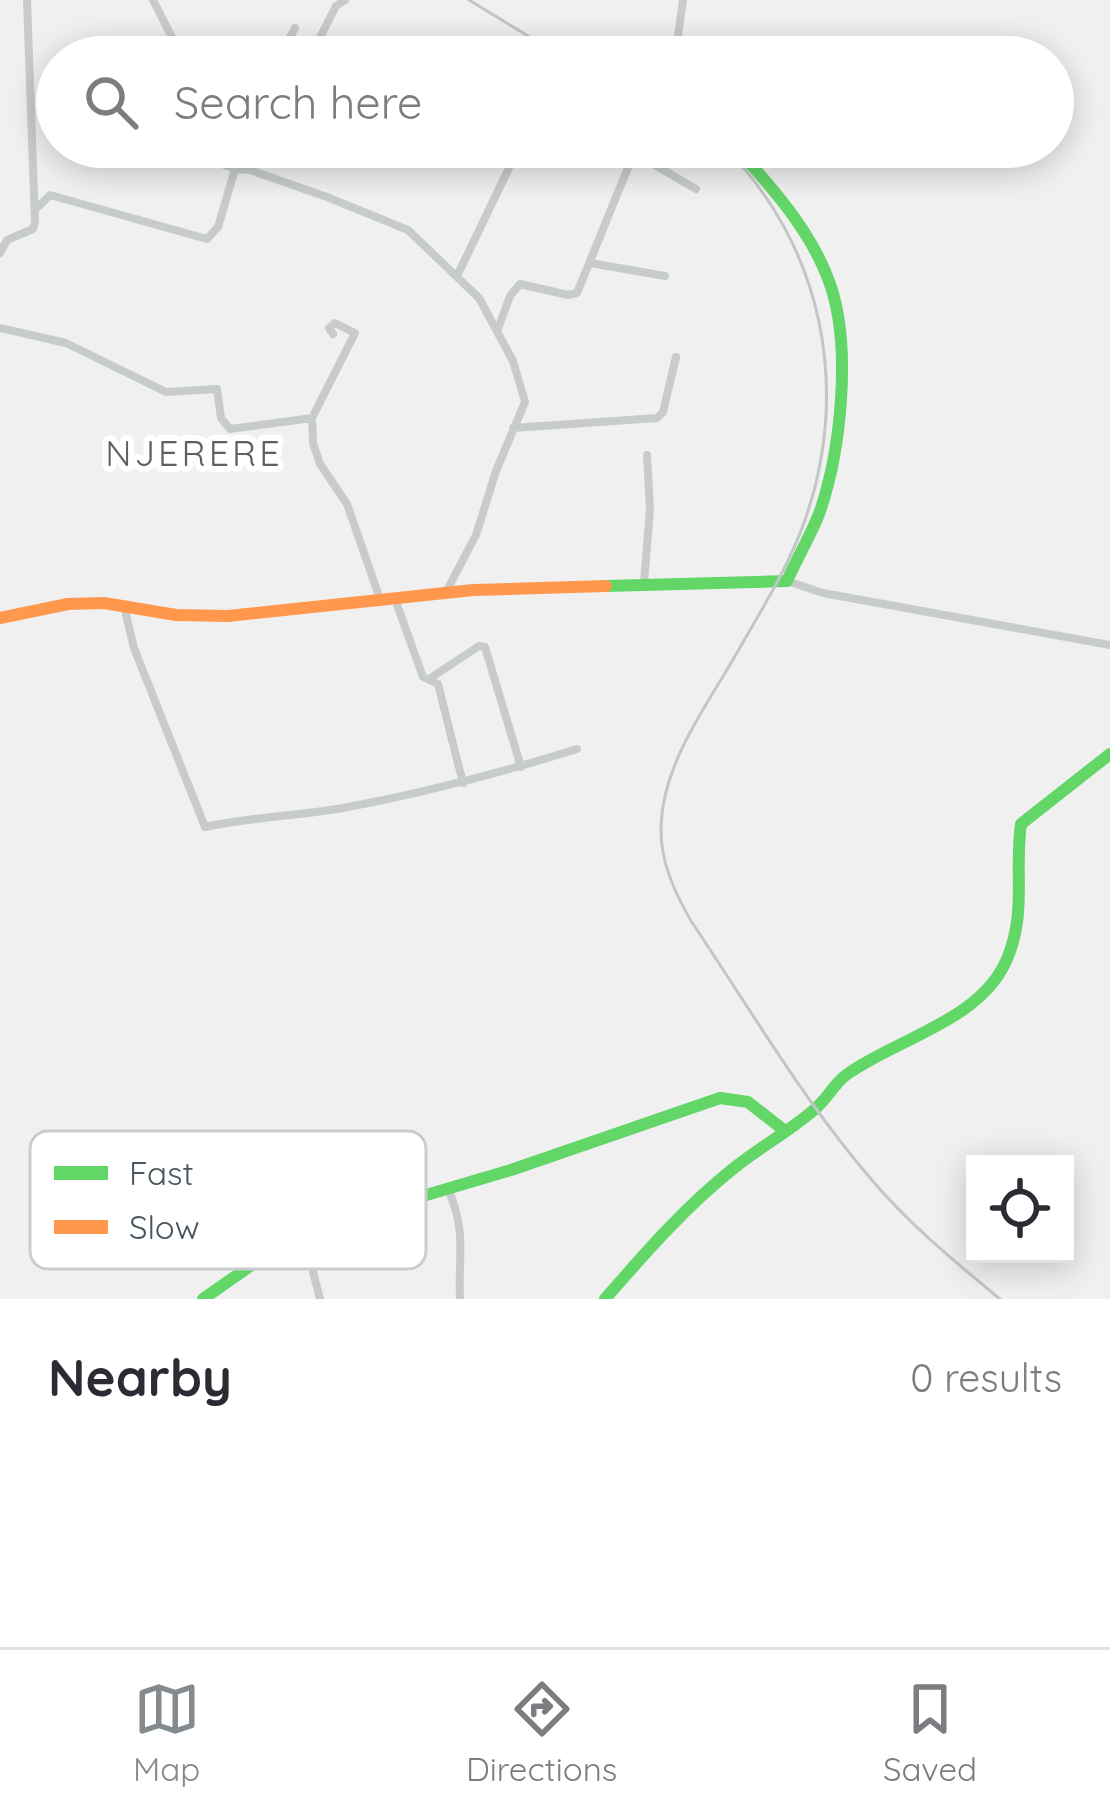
<!DOCTYPE html>
<html lang="en">
<head>
<meta charset="utf-8">
<style>
  :root { --surface:#fff; --page:#f2f2f3; --text:#2b2b33; --muted:#7c7c81; --line:#e1e1e2; --accent:#838b90 }
  body { margin:0; font-family:Quicksand,sans-serif; background:var(--page); color:var(--text) }
  .controls { position:absolute; right:36px; bottom:36px; display:grid; overflow:hidden; border-radius:0px; box-shadow:0 6px 30px #0003 }
  .controls button { width:108px; height:108px; display:grid; place-items:center; padding:0; border:0; border-bottom:3px solid var(--line); background:var(--surface); color:var(--text); font:60px sans-serif }
  .list { margin:0; padding:0; list-style:none }
  h2 { display:flex; justify-content:space-between; align-items:center; height:156px; margin:0; padding:0 48px; font-size:51px }
  h2 small { font-size:39px; font-weight:400; color:var(--muted) }
  .icon { flex:none; width:66px; height:66px; fill:none; stroke:currentColor; stroke-width:2; stroke-linecap:round; stroke-linejoin:round }
  .map { position:relative; flex:none; width:1110px; height:1299px; overflow:hidden }
  .search { position:absolute; background:var(--surface); box-shadow:0 6px 30px #0003; left:36px; right:36px; top:36px; height:132px; display:flex; align-items:center; gap:30px; box-sizing:border-box; padding:0 42px; border-radius:66px; color:var(--muted); font-size:45px }
  .sheet { height:348px; background:var(--surface) }
  nav { display:flex; justify-content:space-around; align-items:center; box-sizing:border-box; height:168px; border-top:3px solid var(--line); background:var(--surface); font-size:33px; color:var(--muted) }
  nav a { display:grid; justify-items:center; gap:6px }
  nav .on { color:var(--accent) }
  .map>svg:first-child { display:block }
  .lines { fill:none; stroke-linecap:round; stroke-linejoin:round }
  .street { stroke:#c7cbcc; stroke-width:8 }
  .fast { stroke:#63d668; stroke-width:12 }
  .slow { stroke:#ff974d; stroke-width:12 }
  .rail { stroke:#c3c6c7; stroke-width:3 }
  .labels { text-anchor:middle; dominant-baseline:central; stroke-width:12; stroke-linejoin:round; paint-order:stroke }
  .quarter-label { font-size:36px; letter-spacing:3px; fill:#5c6064; stroke:#fff }
  .key { fill:#fff; stroke:#c8ccce; stroke-width:3 }
  .key-label { font-size:33px; fill:#48555c }
</style>
</head>
<body>
<div class="map">
<svg width="1110" height="1299" viewBox="0 0 1110 1299">
  <rect width="100%" height="100%" fill="#f0f0f0"/>
  <g class="lines">
    <!-- street -->
    <path class="street" d="M153 0 182 57
      M267 57 282 52 295 28
      M310 57 336 6 345 0
      M675 57 683 0
      M235 169 250 170 327 197 408 230 479 298 513 361 525 402 496 471 476 535 446 592
      M35 210 50 195 207 239 218 227 235 169 220 163 217 154 222 147
      M0 253 7 240 33 229 35 222 27 0
      M590 263 665 276
      M458 274 510 166 489 147
      M0 328 66 343 166 392 217 389 221 418 230 429 312 418
      M498 329 510 296 520 284 568 295 577 293 634 153 696 189
      M333 334 329 328 335 323 355 333 312 418 313 443 320 464 347 504 380 599
      M513 428 657 418 663 412 676 357
      M787 581 823 593 1110 645
      M644 583 650 509 647 455
      M395 599 423 677 438 684 463 783
      M124 606 134 648 205 827C251 817 297 816 343 808 423 793 500 773 577 749
      M429 679 479 646 485 647 521 767
      M448 1189C467 1232 458 1255 460 1299
      M305 1240 320 1299"/>
    <!-- fast -->
    <path class="fast" d="M606 586 787 581C797 558 810 537 819 514 841 452 852 347 830 284 812 232 772 187 735 147
      M203 1299 263 1257 362 1214 511 1170 720 1098 748 1102 785 1131
      M605 1299C645 1253 686 1206 734 1168 760 1147 790 1131 815 1109 827 1099 834 1084 846 1075 897 1038 981 1021 1007 959 1027 911 1014 872 1021 824L1110 754"/>
    <!-- slow -->
    <path class="slow" d="M0 618 68 604 104 603 176 615 228 616 473 590 606 586"/>
    <!-- rail -->
    <path class="rail" d="M469 0 528 36 575 57
      M724 147C823 245 851 390 805 520 789 566 762 609 738 651 708 704 663 762 661 826 660 861 674 891 691 921 749 1007 803 1100 871 1179 909 1224 954 1261 1000 1299"/>
  </g>
  <g class="labels">
    <!-- quarter labels -->
    <g class="quarter-label">
      <text x="194" y="452">NJERERE</text>
    </g>
  </g>
  <!-- legend -->
  <rect x="30" y="1131" width="396" height="138" rx="18" class="key"/>
  <rect x="54" y="1166" width="54" height="14" fill="#63d668"/>
  <rect x="54" y="1220" width="54" height="14" fill="#ff974d"/>
  <g class="key-label">
    <text x="129" y="1185">Fast</text>
    <text x="129" y="1239">Slow</text>
  </g>
</svg>
<div class="controls">
<button><svg class="icon" aria-label="locate" viewBox="0 0 24 24"><circle cx="12" cy="12" r="6"/><path d="M12 2v4M12 18v4M2 12h4M18 12h4"/></svg></button>
</div>
<div class="search"><svg class="icon" aria-label="search" viewBox="0 0 24 24"><circle cx="10" cy="10" r="6"/><path d="M15 15l6 6"/></svg>Search here</div>
</div>
<section class="sheet">
<h2>Nearby<small>0 results</small></h2>
<ul class="list">
</ul>
</section>
<nav>
<a class="on"><svg class="icon" aria-label="map" viewBox="0 0 24 24"><path d="M3 6l6-2 6 2 6-2v14l-6 2-6-2-6 2zM9 4v14M15 6v14"/></svg>Map</a>
<a><svg class="icon" aria-label="directions" viewBox="0 0 24 24"><path d="M12 3l9 9-9 9-9-9zM9 14v-3h6M13 9l2 2-2 2"/></svg>Directions</a>
<a><svg class="icon" aria-label="saved" viewBox="0 0 24 24"><path d="M7 4h10v16l-5-4-5 4z"/></svg>Saved</a>
</nav>
</body>
</html>
